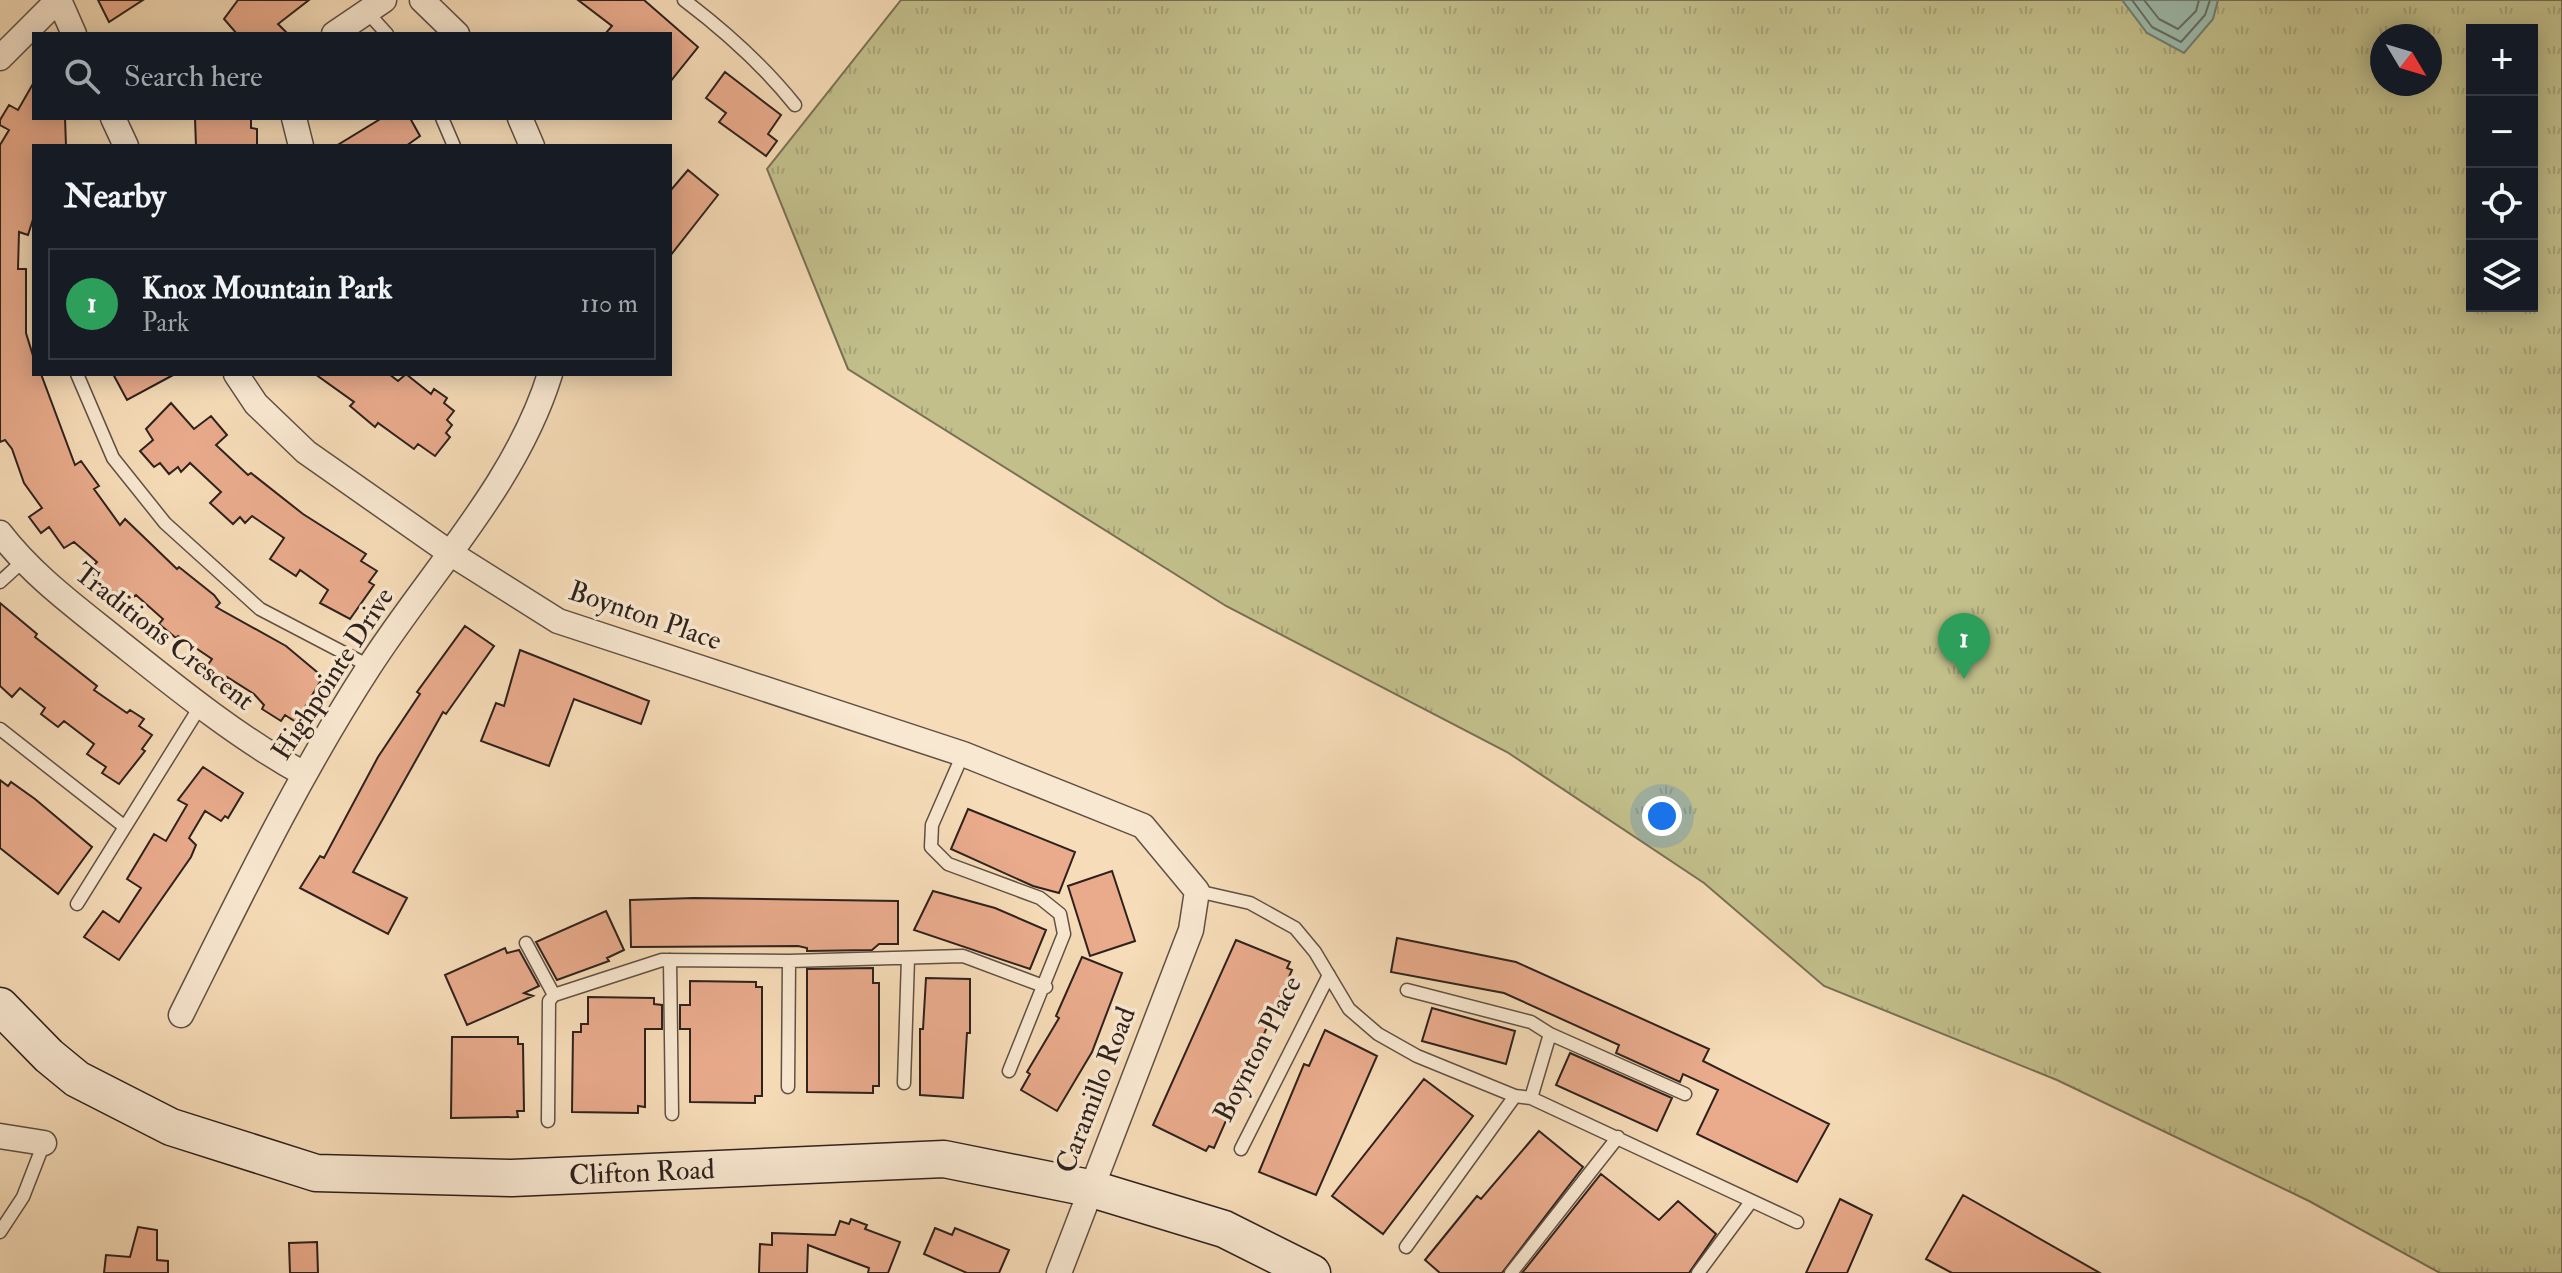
<!DOCTYPE html>
<html lang="en">
<head>
<meta charset="utf-8">
<style>
  :root { --surface:#171b24; --page:#20242c; --text:#f1f3f6; --muted:#9ea1a6; --line:#363941; --accent:#ea580c }
  body { margin:0; font-family:"IM FELL Double Pica",serif; background:var(--page); color:var(--text) }
  .controls { position:absolute; right:24px; top:24px; display:grid; overflow:hidden; border-radius:0px; box-shadow:0 4px 20px #0003 }
  .controls button { width:72px; height:72px; display:grid; place-items:center; padding:0; border:0; border-bottom:2px solid var(--line); background:var(--surface); color:var(--text); font:40px sans-serif }
  .compass { position:absolute; left:2370px; top:24px; width:72px; height:72px; border-radius:50%; background:var(--surface); box-shadow:0 4px 20px #0003; rotate:128deg }
  .you { position:absolute; left:1662px; top:816px; width:28px; height:28px; margin:-20px; border:6px solid #fff; border-radius:50%; background:#1a73e8; box-shadow:0 0 0 12px #1a73e833 }
  .badge { display:grid; place-items:center; width:52px; height:52px; border-radius:50%; background:var(--accent); color:#fff; font-size:26px; font-weight:700 }
  .pin { position:absolute; translate:-50% -66px; filter:drop-shadow(0 2px 4px #0008) }
  .pin::after { content:''; position:absolute; top:42px; width:28px; height:24px; background:inherit; clip-path:polygon(0 0,100% 0,50% 100%) }
  .list { margin:0; padding:0; list-style:none }
  h2 { display:flex; justify-content:space-between; align-items:center; height:104px; margin:0; padding:0 32px; font-size:34px }
  h2 small { font-size:26px; font-weight:400; color:var(--muted) }
  .list li { display:grid; grid-template-columns:52px 1fr auto; gap:24px; align-items:center; box-sizing:border-box; height:112px; margin:0 16px 16px; padding:0 16px; border:2px solid var(--line); border-radius:0px }
  .list b { display:block; font-size:30px; white-space:nowrap }
  .list p { margin:0; font-size:26px; white-space:nowrap; color:var(--muted) }
  .list em { font-size:26px; font-style:normal; color:var(--muted) }
  .icon { flex:none; width:44px; height:44px; fill:none; stroke:currentColor; stroke-width:2; stroke-linecap:round; stroke-linejoin:round }
  .map { position:relative; flex:none; width:2562px; height:1273px; overflow:hidden }
  .search { position:absolute; background:var(--surface); box-shadow:0 4px 20px #0003; left:32px; top:32px; width:640px; height:88px; display:flex; align-items:center; gap:20px; box-sizing:border-box; padding:0 28px; border-radius:0px; color:var(--muted); font-size:30px }
  .panel { position:absolute; background:var(--surface); box-shadow:0 4px 20px #0003; left:32px; top:144px; width:640px; height:232px; border-radius:0px }
  .map>svg:first-child { display:block }
  .park { fill:url(#park-tufts); stroke:#787054; stroke-width:2; fill-rule:evenodd }
  .water { fill:#9dbcae; stroke:#717e74; stroke-width:2 }
  .lines { fill:none; stroke-linecap:round; stroke-linejoin:round }
  .shore { stroke:#666e66; stroke-width:2 }
  .building { fill:#e9ab8c; stroke:#2e211d; stroke-width:2 }
  .lane-casing { stroke:#605044; stroke-width:15 }
  .street-casing { stroke:#605044; stroke-width:27 }
  .secondary-casing { stroke:#2e211d; stroke-width:39 }
  .lane { stroke:#f9e8d1; stroke-width:12 }
  .street { stroke:#f9e8d1; stroke-width:24 }
  .secondary { stroke:#f9e8d1; stroke-width:36 }
  .labels { text-anchor:middle; dominant-baseline:central; stroke-width:7; stroke-linejoin:round; paint-order:stroke }
  .street-label { font-size:28px; fill:#2e211d; stroke:#f9e8d1 }
</style>
</head>
<body>
<div class="map">
<svg width="2562" height="1273" viewBox="0 0 2562 1273">
  <defs>
    <pattern id="park-tufts" width="24" height="20" patternUnits="userSpaceOnUse" patternTransform="scale(2)"><rect width="24" height="20" fill="#c2bf8b"/><path d="M3 7l-1-3M5 7V3M7 7l1-3M15 17l-1-3M17 17v-4M19 17l1-3" fill="none" stroke="#a7a478"/></pattern>
  </defs>
  <rect width="100%" height="100%" fill="#f6dcb8"/>
  <filter id="stains"><feTurbulence type="fractalNoise" baseFrequency=".0025" numOctaves="4"/><feColorMatrix values="0 0 0 0 .2 0 0 0 0 .09 0 0 0 0 .02 0 0 0 .5 -.17"/></filter>
  <radialGradient id="worn" r=".72"><stop offset=".6" stop-color="#630" stop-opacity="0"/><stop offset="1" stop-color="#630" stop-opacity=".3"/></radialGradient>
  <!-- park -->
  <path class="park" d="M901 0H2562V1273H2440L2309 1201 2057 1080 1824 986 1704 883 1507 752 1226 606 848 369 767 169ZM2472 30H2532V306H2472ZM2382 36H2430V84H2382Z"/>
  <!-- water -->
  <path class="water" d="M2122 0H2218L2213 19 2184 53 2147 33Z"/>
  <g class="lines">
    <!-- shore -->
    <path class="shore" d="M2132 0 2152 27 2181 42 2205 15 2210 0
      M2144 0 2159 19 2178 29 2196 11 2199 0"/>
  </g>
  <!-- building -->
  <path class="building" d="M98 0H143L109 22Z
    M238 0H309L278 24 288 34H237L224 19Z
    M578 0H644L698 47 670 82V34H605L612 26Z
    M725 72 781 115 768 134 777 141 766 156 719 122 726 113 706 98Z
    M34 82V118H65L66 146H34V216L28 235 19 232 18 269H26V333L34 359V374H41L75 465 81 461 99 486 94 489 120 525 125 519 177 569 179 567 214 595 220 603 216 607 286 646 323 677 296 722 285 715 281 721 262 709 264 705 254 694 227 677 224 682 205 669 212 659 178 636 176 638 159 624 163 619 136 595 125 604 89 571 97 562 74 542 64 548 49 527 41 533 29 517 42 508 24 483 12 449 5 440 0 442V145L9 130 0 125V120L9 105 18 110Z
    M195 118H251V128L257 129V146H196Z
    M382 118H410L420 136 406 146H336Z
    M688 170 718 195 670 256V191Z
    M113 374H175L127 400Z
    M315 374H389L398 381 406 374 431 394 434 389 447 398 444 403 454 411 447 420 452 425 446 433 450 437 435 456 418 444 414 449 378 423 375 427 350 406 354 402Z
    M171 403 194 429 211 416 227 435 216 445 248 475 251 473 303 514 366 554 361 561 377 571 369 582 374 585 350 619 320 603 328 590 300 570 296 576 270 559 284 538 252 516 245 523 240 517 233 524 210 503 221 492 190 463 181 472 178 467 169 474 160 463 154 467 140 451 153 440 146 429Z
    M0 603 37 634 35 637 97 686 94 690 127 713 130 710 144 719 139 726 152 735 142 749 145 751 119 784 102 773 106 767 87 754 94 744 64 721 58 727 41 714 45 708 20 688 12 697 0 686Z
    M465 626 494 646 446 714 443 712 353 872 407 898 388 934 300 888 320 856 324 858 378 757 420 694 417 692Z
    M520 650 649 701 641 724 574 699 549 766 481 741 496 703 504 706Z
    M203 767 243 793 228 818 225 816 221 821 205 811 189 838 196 845 191 857 119 960 84 937 103 911 119 922 141 888 127 879 154 834 166 841 187 805 178 800Z
    M0 780 8 786 11 782 35 799 92 847 58 894 0 848Z
    M968 809 1075 852 1059 893 1033 886 951 849Z
    M1112 871 1135 941 1090 956 1068 886Z
    M933 891 995 908 1046 930 1030 969 914 930Z
    M694 898 898 901V944H879L872 950 807 951V948L798 946 631 947 630 900Z
    M606 911 624 950 607 958 609 961 557 980 536 942Z
    M1397 938 1516 962 1709 1049 1703 1061 1829 1124 1797 1182 1697 1134 1718 1090 1683 1074 1680 1082 1616 1053 1619 1045 1504 993 1391 972Z
    M1236 940 1290 962 1287 968 1292 970 1214 1148 1209 1146 1206 1151 1153 1125Z
    M505 948 507 953 519 950 539 986 524 993 533 996 467 1025 445 975Z
    M1082 957 1122 973 1092 1052 1057 1111 1021 1090 1030 1074 1027 1072 1059 1018 1056 1016Z
    M873 968V983H879V1086H873V1093L807 1092V969Z
    M926 978 970 979V1033H967L963 1098 920 1095V1029H923Z
    M690 981 756 982V987H762V1096H755V1103L690 1102V1029H680V1005H690Z
    M588 997 654 998V1004L662 1005V1029H645V1107L638 1106V1113L572 1112 573 1032H581V1024H588Z
    M1432 1008 1515 1031 1506 1064 1422 1041Z
    M1325 1030 1377 1056 1316 1195 1259 1172 1304 1064 1309 1066Z
    M452 1037H518V1044H523L524 1111H517L518 1117 451 1118Z
    M1570 1053 1672 1098 1657 1131 1556 1085Z
    M1424 1079 1473 1116 1383 1234 1332 1196Z
    M1539 1131 1583 1167 1502 1273H1440L1425 1260 1477 1196 1481 1199Z
    M1601 1174 1659 1220 1678 1201 1716 1234 1689 1273H1522Z
    M1963 1195 2100 1273H1952L1926 1259Z
    M1840 1199 1872 1215 1847 1273H1806Z
    M851 1219 867 1225 865 1229 900 1242 888 1273H868L869 1268 808 1245 807 1273H759L760 1244 772 1245V1233L835 1235 840 1221 849 1224Z
    M138 1227 157 1230V1260L168 1261V1273H104L106 1255 130 1257Z
    M935 1228 952 1235 955 1228 1009 1250 999 1273H967L924 1254Z
    M317 1242 318 1273H290L289 1243Z"/>
  <g class="lines">
    <!-- lane casing -->
    <g class="lane-casing">
      <path id="lane" d="M684 0C725 31 763 65 795 105
        M368 13 387 34
        M442 118 454 146
        M77 374 113 458 165 523 260 609 369 666
        M0 582 22 562
        M0 729 125 827
        M963 754 932 825 931 847 948 864 1040 898 1060 914 1064 934 1009 1071
        M1197 891 1250 903 1295 928 1315 952 1349 1009 1378 1034 1417 1056 1515 1096 1531 1098 1797 1222
        M77 904 201 705
        M526 943 554 995
        M670 960 672 1114
        M1407 990 1531 1022 1550 1034 1531 1098
        M1550 1034 1685 1094
        M904 1083 908 958
        M788 1087 789 961
        M548 1121 549 1001 554 995 662 960 789 961 963 956 1046 987
        M1241 1149 1329 975
        M0 1232 23 1197 44 1143
        M1406 1247 1515 1096
        M1511 1273 1618 1137
        M1698 1273 1750 1203"/>
    </g>
    <!-- street casing -->
    <g class="street-casing">
      <path id="street" d="M59 0 74 34
        M422 0 457 34
        M334 34 384 0
        M0 58 58 0
        M113 118 126 146
        M294 118 301 146
        M520 118 532 146
        M236 374 256 404 306 452 450 553 558 621 963 754 1143 826 1197 891 1191 930 1059 1273
        M0 533C33 576 76 607 118 641 177 688 237 737 304 774
        M181 1015C240 897 297 778 369 667 430 572 516 484 550 374
        M0 1136 44 1143"/>
    </g>
    <!-- secondary casing -->
    <g class="secondary-casing">
      <g id="secondary">
        <path id="s1" d="M0 1006 49 1056 77 1079 171 1127 316 1173 512 1178 944 1159 1089 1188 1224 1229 1312 1273"/>
      </g>
    </g>
    <!-- lane -->
    <use href="#lane" class="lane"/>
    <!-- street -->
    <use href="#street" class="street"/>
    <!-- secondary -->
    <use href="#secondary" class="secondary"/>
  </g>
  <g class="labels">
    <!-- street labels -->
    <g class="street-label">
      <text transform="translate(645 616) rotate(19)">Boynton Place</text>
      <text transform="translate(164 637) rotate(38)">Traditions Crescent</text>
      <text transform="translate(333 674) rotate(-57)">Highpointe Drive</text>
      <text transform="translate(1258 1049) rotate(-63)">Boynton Place</text>
      <text transform="translate(1096 1090) rotate(-69)">Caramillo Road</text>
      <text stroke="none"><textPath href="#s1" startOffset="690">Clifton Road</textPath></text>
    </g>
  </g>
  <rect width="100%" height="100%" filter="url(#stains)"/>
  <rect width="100%" height="100%" fill="url(#worn)"/>
</svg>
<div class="controls">
<button>+</button>
<button>−</button>
<button><svg class="icon" aria-label="locate" viewBox="0 0 24 24"><circle cx="12" cy="12" r="6"/><path d="M12 2v4M12 18v4M2 12h4M18 12h4"/></svg></button>
<button><svg class="icon" aria-label="layers" viewBox="0 0 24 24"><path d="M12 4l9 5-9 5-9-5zM3 14l9 5 9-5"/></svg></button>
</div>
<svg class="compass" viewBox="-18 -18 36 36"><path d="M0-13l5 13h-10z" fill="#e53935"/><path d="M0 13l5-13h-10z" fill="#9ea1a6"/></svg>
<div class="you"></div>
<div class="pin badge" style="left:1964px;top:679px;background:#2e9e5b">1</div>
<div class="search"><svg class="icon" aria-label="search" viewBox="0 0 24 24"><circle cx="10" cy="10" r="6"/><path d="M15 15l6 6"/></svg>Search here</div>
<section class="panel">
<h2>Nearby<small></small></h2>
<ul class="list">
<li><span class="badge" style="background:#2e9e5b">1</span><div><b>Knox Mountain Park</b><p>Park</p></div><em>110 m</em></li>
</ul>
</section>
</div>
</body>
</html>
